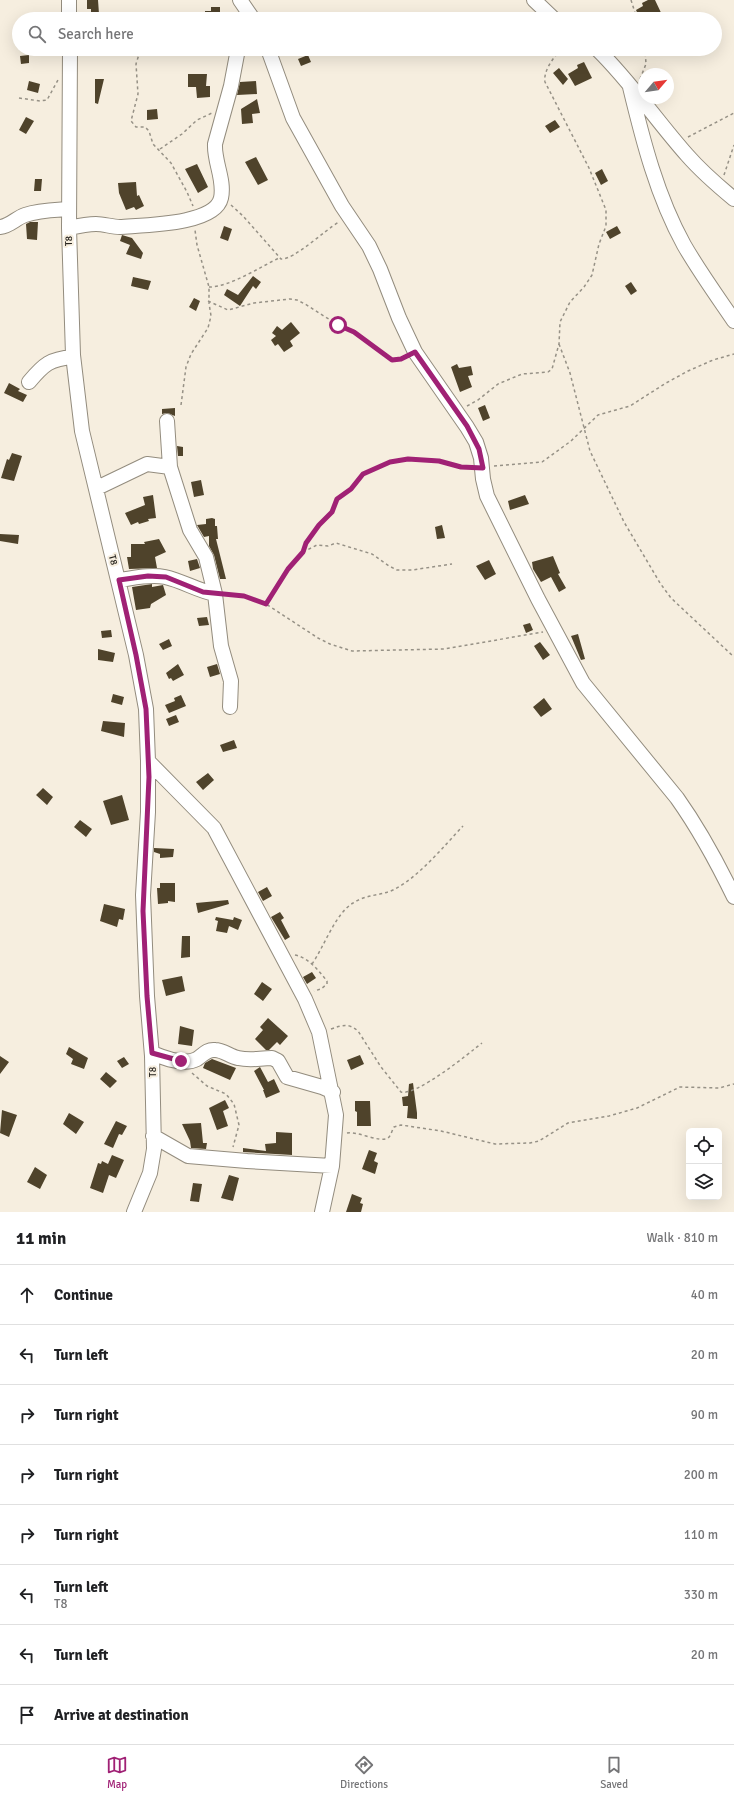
<!DOCTYPE html>
<html lang="en">
<head>
<meta charset="utf-8">
<style>
  :root { --surface:#fff; --page:#f6f6f6; --text:#202124; --muted:#757577; --line:#e0e0e0; --accent:#a02175 }
  body { margin:0; font-family:Signika,sans-serif; background:var(--page); color:var(--text) }
  .controls { position:absolute; right:12px; bottom:12px; display:grid; overflow:hidden; border-radius:6px; box-shadow:0 4px 16px #0002 }
  .controls button { width:36px; height:36px; display:grid; place-items:center; padding:0; border:0; border-bottom:1px solid var(--line); background:var(--surface); color:var(--text); font:20px sans-serif }
  .compass { position:absolute; left:638px; top:68px; width:36px; height:36px; border-radius:50%; background:var(--surface); box-shadow:0 4px 16px #0002; rotate:61deg }
  .stop { position:absolute; width:12px; height:12px; margin:-9px; border:3px solid #a02175; border-radius:50%; background:#fff }
  .stop.end { background:#a02175; border-color:#fff; box-shadow:0 1px 4px #0008 }
  .list { margin:0; padding:0; list-style:none }
  h2 { display:flex; justify-content:space-between; align-items:center; height:52px; margin:0; padding:0 16px; font-size:17px }
  h2 small { font-size:13px; font-weight:400; color:var(--muted) }
  .list li { display:grid; grid-template-columns:26px 1fr auto; gap:12px; align-items:center; box-sizing:border-box; height:60px; padding:0 16px; border-top:1px solid var(--line) }
  .list b { display:block; font-size:15px; white-space:nowrap }
  .list p { margin:0; font-size:13px; white-space:nowrap; color:var(--muted) }
  .list em { font-size:13px; font-style:normal; color:var(--muted) }
  .icon { flex:none; width:22px; height:22px; fill:none; stroke:currentColor; stroke-width:2; stroke-linecap:round; stroke-linejoin:round }
  .map { position:relative; flex:none; width:734px; height:1212px; overflow:hidden }
  .search { position:absolute; background:var(--surface); box-shadow:0 4px 16px #0002; left:12px; right:12px; top:12px; height:44px; display:flex; align-items:center; gap:10px; box-sizing:border-box; padding:0 14px; border-radius:22px; color:var(--muted); font-size:15px }
  .sheet { height:532px; background:var(--surface) }
  nav { display:flex; justify-content:space-around; align-items:center; box-sizing:border-box; height:56px; border-top:1px solid var(--line); background:var(--surface); font-size:11px; color:var(--muted) }
  nav a { display:grid; justify-items:center; gap:2px }
  nav .on { color:var(--accent) }
  .map>svg:first-child { display:block }
  .building { fill:#4f432b }
  .lines { fill:none; stroke-linecap:round; stroke-linejoin:round }
  .minor-casing { stroke:#938c7e; stroke-width:16 }
  .path { stroke:#969186; stroke-width:1.5; stroke-dasharray:3 3; stroke-linecap:butt }
  .minor { stroke:#fff; stroke-width:14 }
  .route { stroke:#a02175; stroke-width:5 }
  .labels { text-anchor:middle; dominant-baseline:central; stroke-width:4; stroke-linejoin:round; paint-order:stroke }
  .street-label { font-size:10px; fill:#26231e; stroke:#f6eedf }
</style>
</head>
<body>
<div class="map">
<svg width="734" height="1212" viewBox="0 0 734 1212">
  <rect width="100%" height="100%" fill="#f6eedf"/>
  <!-- building -->
  <path class="building" d="M87 0H98L99 14H91V9H87Z
    M648 0H655L664 19H640L636 10 643 6 642 3Z
    M211 7H220V19H205V11H211Z
    M29 55V63L21 64 20 56Z
    M308 55 311 62 301 66 298 59Z
    M584 62 592 78 575 86 568 74 578 68 577 65Z
    M559 68 568 79 563 85 553 73Z
    M188 74H207L206 86H210V97L197 98 196 87H188Z
    M95 79H104L98 104 95 103Z
    M29 81 40 84 38 93 27 90Z
    M256 81 257 94 237 95 240 82Z
    M257 99 260 113 252 114 253 123 242 124 241 109Z
    M157 109 158 119 147 120V110Z
    M26 117 34 121 26 134 19 130Z
    M555 120 560 127 550 133 545 126Z
    M256 157 268 180 258 185 245 162Z
    M197 164 208 187 198 193 185 169Z
    M602 169 608 181 601 185 595 173Z
    M35 179H42L41 191H34Z
    M136 182 137 196 139 195 144 206 136 210 134 207 126 210 119 193 118 183Z
    M30 222H38L37 240 27 239 26 224Z
    M224 226 232 229 228 241 220 238Z
    M617 226 621 233 610 239 606 232Z
    M122 235 132 238 143 253 141 259 126 254 130 245 120 241Z
    M253 276 261 282 256 289 253 286 240 306 224 295 227 289 238 295Z
    M133 277 151 281 148 290 131 286Z
    M631 282 637 291 631 295 625 286Z
    M194 298 200 301 196 311 189 307Z
    M291 322 300 333 290 341 293 346 284 352 278 344 275 346 271 340 276 336 272 333 277 326 282 330Z
    M457 364 459 368 471 366 473 375 468 376 472 387 460 392 451 367Z
    M9 383 20 389 18 391 27 395 23 402 4 393Z
    M485 405 490 418 483 421 478 408Z
    M175 408V416L167 413 162 414V409Z
    M177 446 183 447V456H178Z
    M12 453 22 456 14 481 1 478 7 459 9 460Z
    M201 480 204 495 194 497 191 482Z
    M153 495 156 518 148 519 149 521 139 524 138 522 131 525 125 513 145 505 143 497Z
    M525 495 529 504 510 510 508 501Z
    M212 518 215 519V526H217L218 539H216L226 579H220L214 555 209 546V536L204 537 197 525 206 524V519Z
    M442 525 445 538 437 539 435 527Z
    M0 534 19 535 18 544 0 541Z
    M159 539 166 552 155 557 157 568 129 569 127 557H131V544H145L144 542Z
    M553 556 560 573 558 574 566 588 559 592 551 577 541 582 533 569 532 562Z
    M197 559 200 568 190 571 188 561Z
    M489 560 496 574 485 580 476 566Z
    M152 584V587L163 585 166 595 151 604 150 608 136 610 132 587Z
    M207 617 209 625 199 626 197 618Z
    M530 623 533 630 526 633 523 625Z
    M111 630 112 637 102 638 101 631Z
    M578 634 585 659 581 660 571 636Z
    M169 639 172 646 163 650 159 644Z
    M540 642 550 655 543 660 534 646Z
    M98 649 115 653 113 662 98 660Z
    M178 664 184 675 173 681 171 678 169 679 166 673Z
    M217 664 220 674 210 677 207 667Z
    M113 694 124 697 122 705 111 702Z
    M181 695 186 706 169 713 165 705 175 701 174 698Z
    M544 698 552 709 541 717 533 707Z
    M176 715 179 722 169 726 166 719Z
    M103 721 125 723 124 737 101 731Z
    M234 740 237 748 223 752 220 745Z
    M208 773 214 780 203 790 196 782Z
    M43 788 53 797 47 805 36 795Z
    M122 795 129 820 111 825 103 801Z
    M80 820 92 829 86 837 74 827Z
    M154 848 174 849 173 857 160 858V854L154 852Z
    M160 883H175V902L168 901V903L158 904 157 888H160Z
    M267 887 272 896 263 901 258 892Z
    M228 900 229 904 198 913 196 903Z
    M104 904 125 909 123 920 119 919 117 927 100 921Z
    M280 912 284 918 281 920 290 937 285 940 271 917Z
    M216 917 233 920 234 917 242 920 238 930 229 926 227 933 216 931 218 921 215 920Z
    M182 936H190V957L181 958Z
    M312 972 316 978 307 984 303 977Z
    M182 976 185 991 166 996 162 980Z
    M262 982 272 989 263 1001 254 994Z
    M268 1018 288 1036 280 1045 277 1042 269 1050H266L255 1039 263 1030 260 1027Z
    M180 1026 194 1030 192 1046 178 1044Z
    M69 1047 88 1058 84 1069 71 1064 73 1059 66 1054Z
    M360 1055 364 1064 351 1070 347 1060Z
    M0 1056 9 1062 0 1074Z
    M124 1057 129 1064 122 1068 117 1061Z
    M212 1059 236 1068 230 1080 203 1068 205 1063Z
    M260 1067 268 1082 274 1079 280 1092 266 1098 263 1090H264L254 1071Z
    M106 1072 117 1081 110 1088 100 1079Z
    M413 1083 417 1113V1119L407 1118 408 1106H403L402 1097 408 1096 409 1084Z
    M225 1100 229 1108 223 1111 228 1126 217 1130 209 1108Z
    M355 1101H370L371 1126H357V1112L355 1111Z
    M2 1110 17 1115 9 1137 0 1133Z
    M69 1113 84 1122 76 1134 63 1124Z
    M116 1121 127 1126 122 1135 119 1134 113 1148 104 1144Z
    M201 1123 203 1143H207L206 1149 191 1148 190 1141 182 1124Z
    M276 1132 292 1133V1155L243 1152V1148L266 1151 265 1144 276 1143Z
    M369 1150 377 1153 374 1161 378 1163 375 1174 362 1169Z
    M112 1155 124 1160 116 1178 109 1175 103 1193 90 1188 98 1163 101 1164 102 1161 108 1164Z
    M35 1167 47 1175 40 1189 27 1182Z
    M229 1175 239 1178 233 1201 221 1198Z
    M193 1183 202 1184 199 1202 190 1201Z
    M352 1194 362 1198 360 1203 363 1204 361 1212H346Z"/>
  <g class="lines">
    <!-- minor casing -->
    <g class="minor-casing">
      <path id="minor" d="M69 0V19
        M240 0 253 19
        M534 0 554 19
        M70 49 69 228 73 355 82 431 136 655 146 709 148 761V812L143 895 147 996 152 1056 154 1149 150 1173 134 1212
        M268 49 293 118 342 206 369 246 380 269 399 318 415 352 467 427 476 442 481 458 483 479 487 496 538 599 583 683 677 798C699 829 717 862 734 897
        M597 49C630 81 656 120 687 155 701 171 717 185 734 199
        M630 87C643 141 657 196 684 245 699 271 717 296 734 321
        M0 227C10 226 16 218 25 215 39 210 55 210 69 209
        M69 228C78 226 87 224 96 224 104 224 112 227 120 227 143 225 215 225 221 198 225 180 214 162 215 144L231 86 238 49
        M29 382C44 364 50 359 73 357
        M167 421 170 467 190 530 206 557 215 594 221 646 231 681 230 707
        M97 488 147 464 170 467
        M119 580C134 578 150 574 165 577 183 581 198 591 215 594
        M148 761 214 828 305 999 319 1032 336 1115 332 1166 322 1212
        M152 1053C164 1058 184 1066 197 1059 203 1055 207 1049 215 1050 223 1050 231 1057 238 1058 252 1061 259 1058 272 1058L278 1061 287 1077 322 1087 333 1092
        M153 1136 188 1156 247 1161 332 1166"/>
    </g>
    <!-- path -->
    <path class="path" d="M631 0 637 19
      M140 51 136 64 138 94 131 121 136 127H145L149 131 153 144 171 163 187 192 193 206
      M640 79 646 64 645 49
      M19 98 40 101 47 100 58 80
      M688 137 734 113
      M160 149 182 134 197 120 212 113
      M724 175 734 145
      M231 205 243 216 281 259C294 260 325 230 339 222
      M209 287C230 287 260 267 279 258
      M208 301 228 310 254 303 290 299 297 300 305 304 338 325 354 332 393 360 405 357
      M559 344 570 373 590 451 624 522 660 583 671 598 734 657
      M181 405 186 367 191 354 208 328 211 316 209 303V287L197 245 195 230
      M467 406 478 400 498 384 522 374 548 372 552 369 559 344 560 322 570 302 584 287 592 275 599 244 606 226V210L589 168 545 82C543 71 554 56 562 49
      M494 466 542 462 571 441 598 415 630 406 666 383 688 371 713 360 734 354
      M303 552 317 545 328 546 336 543 372 554 389 566 397 570H412L452 564
      M227 594 244 596 266 604 318 638 330 644 352 651 444 649 543 632
      M266 604 288 569 301 554 306 543 319 525 330 515 337 499 351 489 363 474 390 462 409 459 439 461 471 468
      M295 955C309 958 318 970 327 981V984L321 989 314 991
      M312 964C324 947 335 914 353 903 367 894 380 896 393 890 418 878 444 846 463 826
      M331 1029C342 1025 349 1023 358 1031L381 1067 401 1092C417 1096 468 1054 482 1043
      M192 1073 207 1086 226 1094 234 1104 239 1125 233 1147
      M347 1133C358 1131 379 1143 388 1138 391 1136 392 1130 394 1127L401 1125 441 1131 495 1144 530 1143 539 1141 568 1123 609 1116 637 1108 680 1087 719 1088 734 1084"/>
    <!-- minor -->
    <use href="#minor" class="minor"/>
  </g>
  <g class="lines">
    <!-- route -->
    <path class="route" d="M181 1061 152 1053 147 996 143 911 149 777 146 709 136 655 119 580 148 576 166 577 203 592 244 596 266 604 288 569 303 552 306 543 319 525 332 512 337 499 351 489 363 474 390 462 408 459 439 461 461 467 483 468 479 449 467 426 415 352 401 359 392 360 354 332 338 325"/>
  </g>
  <g class="labels">
    <!-- street labels -->
    <g class="street-label">
      <text transform="translate(69 241) rotate(-91)">T8</text>
      <text transform="translate(113 560) rotate(75)">T8</text>
      <text transform="translate(153 1072) rotate(-90)">T8</text>
    </g>
  </g>
</svg>
<div class="controls">
<button><svg class="icon" aria-label="locate" viewBox="0 0 24 24"><circle cx="12" cy="12" r="6"/><path d="M12 2v4M12 18v4M2 12h4M18 12h4"/></svg></button>
<button><svg class="icon" aria-label="layers" viewBox="0 0 24 24"><path d="M12 4l9 5-9 5-9-5zM3 14l9 5 9-5"/></svg></button>
</div>
<svg class="compass" viewBox="-18 -18 36 36"><path d="M0-13l5 13h-10z" fill="#e53935"/><path d="M0 13l5-13h-10z" fill="#757577"/></svg>
<div class="stop" style="left:338px;top:325px"></div>
<div class="stop end" style="left:181px;top:1061px"></div>
<div class="search"><svg class="icon" aria-label="search" viewBox="0 0 24 24"><circle cx="10" cy="10" r="6"/><path d="M15 15l6 6"/></svg>Search here</div>
</div>
<section class="sheet">
<h2>11 min<small>Walk · 810 m</small></h2>
<ul class="list">
<li><svg class="icon" aria-label="ahead" viewBox="0 0 24 24"><path d="M12 20V5M6 11l6-6 6 6"/></svg><div><b>Continue</b></div><em>40 m</em></li>
<li><svg class="icon" aria-label="left" viewBox="0 0 24 24"><path d="M17 20v-9H6M10 6l-5 5 5 5"/></svg><div><b>Turn left</b></div><em>20 m</em></li>
<li><svg class="icon" aria-label="right" viewBox="0 0 24 24"><path d="M7 20v-9h11M14 6l5 5-5 5"/></svg><div><b>Turn right</b></div><em>90 m</em></li>
<li><svg class="icon" aria-label="right" viewBox="0 0 24 24"><path d="M7 20v-9h11M14 6l5 5-5 5"/></svg><div><b>Turn right</b></div><em>200 m</em></li>
<li><svg class="icon" aria-label="right" viewBox="0 0 24 24"><path d="M7 20v-9h11M14 6l5 5-5 5"/></svg><div><b>Turn right</b></div><em>110 m</em></li>
<li><svg class="icon" aria-label="left" viewBox="0 0 24 24"><path d="M17 20v-9H6M10 6l-5 5 5 5"/></svg><div><b>Turn left</b><p>T8</p></div><em>330 m</em></li>
<li><svg class="icon" aria-label="left" viewBox="0 0 24 24"><path d="M17 20v-9H6M10 6l-5 5 5 5"/></svg><div><b>Turn left</b></div><em>20 m</em></li>
<li><svg class="icon" aria-label="arrive" viewBox="0 0 24 24"><path d="M6 21V4h12l-3 4 3 4H6"/></svg><div><b>Arrive at destination</b></div></li>
</ul>
</section>
<nav>
<a class="on"><svg class="icon" aria-label="map" viewBox="0 0 24 24"><path d="M3 6l6-2 6 2 6-2v14l-6 2-6-2-6 2zM9 4v14M15 6v14"/></svg>Map</a>
<a><svg class="icon" aria-label="directions" viewBox="0 0 24 24"><path d="M12 3l9 9-9 9-9-9zM9 14v-3h6M13 9l2 2-2 2"/></svg>Directions</a>
<a><svg class="icon" aria-label="saved" viewBox="0 0 24 24"><path d="M7 4h10v16l-5-4-5 4z"/></svg>Saved</a>
</nav>
</body>
</html>
